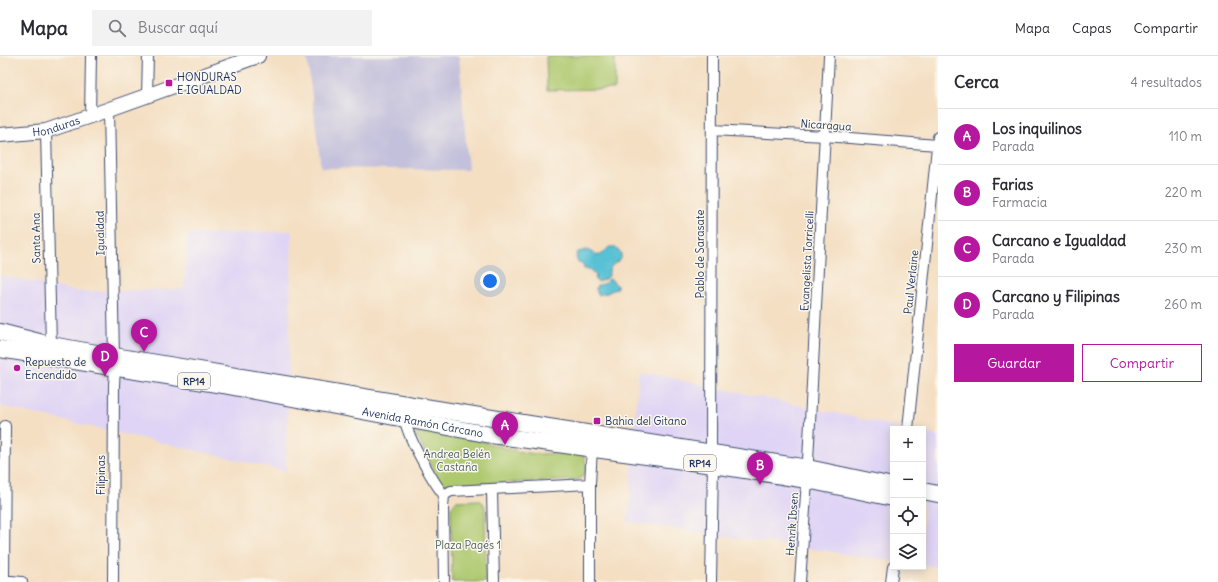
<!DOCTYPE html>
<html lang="es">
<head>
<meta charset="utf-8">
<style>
  :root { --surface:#fff; --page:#f2f2f3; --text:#2b2b33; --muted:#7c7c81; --line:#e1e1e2; --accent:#b5179e }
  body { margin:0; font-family:Delius,sans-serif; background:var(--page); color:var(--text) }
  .controls { position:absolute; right:12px; bottom:12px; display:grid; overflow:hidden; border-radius:0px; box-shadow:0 2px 10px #0003 }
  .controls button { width:36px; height:36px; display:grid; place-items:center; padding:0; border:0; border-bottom:1px solid var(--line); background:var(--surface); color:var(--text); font:20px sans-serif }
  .you { position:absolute; left:490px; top:225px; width:14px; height:14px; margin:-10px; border:3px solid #fff; border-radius:50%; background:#1a73e8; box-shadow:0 0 0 6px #1a73e833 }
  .badge { display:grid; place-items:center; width:26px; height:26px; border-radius:50%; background:var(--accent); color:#fff; font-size:13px; font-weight:700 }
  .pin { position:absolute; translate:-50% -33px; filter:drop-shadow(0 1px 2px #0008) }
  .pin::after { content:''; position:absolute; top:21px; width:14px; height:12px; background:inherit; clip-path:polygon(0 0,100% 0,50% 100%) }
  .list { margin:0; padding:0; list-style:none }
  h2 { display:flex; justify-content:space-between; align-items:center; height:52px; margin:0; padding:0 16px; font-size:17px }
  h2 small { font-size:13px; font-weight:400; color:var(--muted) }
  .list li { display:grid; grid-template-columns:26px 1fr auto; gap:12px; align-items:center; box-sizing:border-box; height:56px; padding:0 16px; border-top:1px solid var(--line) }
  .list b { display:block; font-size:15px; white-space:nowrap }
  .list p { margin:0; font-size:13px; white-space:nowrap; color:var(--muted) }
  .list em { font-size:13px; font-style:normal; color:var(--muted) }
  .actions { display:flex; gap:8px; padding:12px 16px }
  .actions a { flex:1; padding:9px 0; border:1px solid var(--accent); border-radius:0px; text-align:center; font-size:14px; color:var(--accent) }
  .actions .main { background:var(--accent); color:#fff }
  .icon { flex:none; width:22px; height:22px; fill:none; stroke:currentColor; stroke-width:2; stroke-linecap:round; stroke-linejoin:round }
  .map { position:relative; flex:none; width:938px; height:526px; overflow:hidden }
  header { display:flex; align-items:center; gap:24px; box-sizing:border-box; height:56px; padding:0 20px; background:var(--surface); border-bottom:1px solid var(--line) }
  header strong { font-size:19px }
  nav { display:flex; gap:22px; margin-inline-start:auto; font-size:14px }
  .search { width:280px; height:36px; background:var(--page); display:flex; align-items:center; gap:10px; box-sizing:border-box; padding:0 14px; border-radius:0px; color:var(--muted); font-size:15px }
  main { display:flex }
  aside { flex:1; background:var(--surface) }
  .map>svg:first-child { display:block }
  .built { fill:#dfd4f5 }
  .industrial { fill:#c3c0db }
  .green { fill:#afc96f; stroke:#657c66 }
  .water { fill:#58c1d4; stroke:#3a7899 }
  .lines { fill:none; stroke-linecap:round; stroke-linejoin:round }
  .minor-casing { stroke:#3c496d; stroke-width:12 }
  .secondary-casing { stroke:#3c496d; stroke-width:16 }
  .primary-casing { stroke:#3c496d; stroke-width:18 }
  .minor { stroke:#fff; stroke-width:10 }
  .secondary { stroke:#fff; stroke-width:14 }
  .primary { stroke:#fff; stroke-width:16 }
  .poi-dot { fill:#b5179e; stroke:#fbf7ec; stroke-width:1.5 }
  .labels { text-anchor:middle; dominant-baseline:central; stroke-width:3; stroke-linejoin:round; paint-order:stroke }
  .shield { fill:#fbf7ec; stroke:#5e6b89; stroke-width:1 }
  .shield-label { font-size:10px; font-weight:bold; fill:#1b2f5e }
  .poi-label { font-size:11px; fill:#1b2f5e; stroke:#fbf7ec; text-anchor:start }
  .street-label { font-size:11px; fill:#1b2f5e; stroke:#fbf7ec }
  .park-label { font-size:11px; fill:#475d63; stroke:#fbf7ec }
</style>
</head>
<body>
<header>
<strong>Mapa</strong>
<div class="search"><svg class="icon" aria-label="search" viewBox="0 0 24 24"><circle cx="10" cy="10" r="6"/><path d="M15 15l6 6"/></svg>Buscar aquí</div>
<nav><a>Mapa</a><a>Capas</a><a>Compartir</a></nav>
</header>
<main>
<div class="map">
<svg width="938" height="526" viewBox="0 0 938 526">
  <rect width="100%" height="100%" fill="#fbf7ec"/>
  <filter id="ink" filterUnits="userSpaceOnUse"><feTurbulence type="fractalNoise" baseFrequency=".025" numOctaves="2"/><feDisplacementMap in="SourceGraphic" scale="8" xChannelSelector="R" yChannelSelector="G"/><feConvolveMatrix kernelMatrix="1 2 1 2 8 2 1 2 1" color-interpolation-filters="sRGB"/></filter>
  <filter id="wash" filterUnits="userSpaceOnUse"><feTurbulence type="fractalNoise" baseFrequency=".012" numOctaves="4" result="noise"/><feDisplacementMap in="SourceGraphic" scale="16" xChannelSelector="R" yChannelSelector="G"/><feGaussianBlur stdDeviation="0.9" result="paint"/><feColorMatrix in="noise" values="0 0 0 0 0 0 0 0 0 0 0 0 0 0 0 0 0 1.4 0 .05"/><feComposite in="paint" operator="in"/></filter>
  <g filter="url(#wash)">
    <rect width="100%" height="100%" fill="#f4dfc3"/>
    <!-- built -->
    <path class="built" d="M292 175 286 415 0 350V219L79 236 184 233 187 179Z
      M639 315 909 373H893V505L628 466Z
      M923 376 938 379V511L923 509Z"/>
    <!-- industrial -->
    <path class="industrial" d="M311 0H459L468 114 321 112 307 1Z"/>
    <!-- green -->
    <path class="green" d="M546 0H615V33L547 34Z
      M426 373C441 376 456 378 471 382 492 388 514 396 536 398 552 399 570 391 584 400 587 411 588 420 576 424L447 429 440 427 415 376Z
      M479 444 483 447 485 451 486 526H452L451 451 456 445Z"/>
    <!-- water -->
    <path class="water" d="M609 191H616L621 197V202C616 208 607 210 609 220L603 224 597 226 595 224 596 219 589 213H584L583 208 577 205 576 200 578 196 587 194C600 200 598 203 609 191Z
      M609 223 613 225 617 229V232L607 237 598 239 596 233 597 230 606 227Z"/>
  </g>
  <g filter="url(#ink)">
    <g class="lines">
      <!-- minor casing -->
      <g class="minor-casing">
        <path id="minor" d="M147 39 148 0
          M109 53 114 300
          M90 60 91 0
          M712 74 825 80 937 89
          M46 75 51 289
          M405 359C402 373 434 427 444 439L443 451 444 526
          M908 373 938 81
          M711 396 712 0
          M492 434 494 526
          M444 439 451 435 590 428
          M0 524 22 526
          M4 524 5 370
          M113 526 114 329 115 313
          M590 526V428L592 392
          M711 526 713 409
          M800 526 807 424 829 0
          M891 526 893 511"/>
      </g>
      <!-- secondary casing -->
      <g class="secondary-casing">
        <g id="secondary">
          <path id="s1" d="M0 79 46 75 90 60 258 0"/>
        </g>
      </g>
      <!-- primary casing -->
      <g class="primary-casing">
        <g id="primary">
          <path d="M0 276 51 289 114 300 504 364 808 412 893 430"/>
          <path id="s2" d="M0 293 223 329 491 379 713 409 807 424 893 442"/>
          <path d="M923 435 938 438"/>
        </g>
      </g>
      <!-- minor -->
      <use href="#minor" class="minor"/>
      <!-- secondary -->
      <use href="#secondary" class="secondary"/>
      <!-- primary -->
      <use href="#primary" class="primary"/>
    </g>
  </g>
  <!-- markers -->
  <g class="poi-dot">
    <rect x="165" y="23" width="8" height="8" rx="2"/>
    <circle cx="17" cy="312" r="4"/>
    <rect x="593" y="361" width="8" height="8" rx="2"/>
  </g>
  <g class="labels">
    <!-- shield labels -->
    <g class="shield">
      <rect x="178" y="317" width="32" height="16" rx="3"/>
      <rect x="684" y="399" width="32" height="16" rx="3"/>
    </g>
    <g class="shield-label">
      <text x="194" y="325">RP14</text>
      <text x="700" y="407">RP14</text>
    </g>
    <!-- poi labels -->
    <g class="poi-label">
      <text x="177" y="21">HONDURAS<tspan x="177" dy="13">E IGUALDAD</tspan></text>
      <text x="25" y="306">Repuesto de<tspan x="25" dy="13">Encendido</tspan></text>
      <text x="605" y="365">Bahia del Gitano</text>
    </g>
    <!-- street labels -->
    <g class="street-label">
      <text transform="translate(826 69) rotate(4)">Nicaragua</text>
      <text stroke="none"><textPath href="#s1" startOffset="57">Honduras</textPath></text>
      <text transform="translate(100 177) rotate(-91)">Igualdad</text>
      <text transform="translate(36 182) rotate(-91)">Santa Ana</text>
      <text transform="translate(700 198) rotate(-90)">Pablo de Sarasate</text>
      <text transform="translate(807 205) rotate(-87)">Evangelista Torricelli</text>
      <text transform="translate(911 226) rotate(-84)">Paul Verlaine</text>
      <text stroke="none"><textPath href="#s2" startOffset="429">Avenida Ramón Cárcano</textPath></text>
      <text transform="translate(101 419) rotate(-90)">Filipinas</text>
      <text transform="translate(792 468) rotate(-86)">Henrik Ibsen</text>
    </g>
    <!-- park labels -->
    <g class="park-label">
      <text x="457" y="398">Andrea Belén<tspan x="457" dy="13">Castaña</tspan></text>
      <text x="468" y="489">Plaza Pagés 1</text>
    </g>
  </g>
</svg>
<div class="controls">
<button>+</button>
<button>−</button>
<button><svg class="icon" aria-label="locate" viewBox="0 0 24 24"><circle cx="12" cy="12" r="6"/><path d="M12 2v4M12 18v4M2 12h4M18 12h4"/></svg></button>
<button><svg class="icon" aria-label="layers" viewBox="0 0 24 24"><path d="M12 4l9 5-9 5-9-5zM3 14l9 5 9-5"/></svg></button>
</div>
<div class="you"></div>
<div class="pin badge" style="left:505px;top:389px">A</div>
<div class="pin badge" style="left:760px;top:429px">B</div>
<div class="pin badge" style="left:144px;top:296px">C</div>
<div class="pin badge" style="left:105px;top:320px">D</div>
</div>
<aside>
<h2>Cerca<small>4 resultados</small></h2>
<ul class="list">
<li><span class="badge">A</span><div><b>Los inquilinos</b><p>Parada</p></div><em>110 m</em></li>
<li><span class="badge">B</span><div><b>Farias</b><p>Farmacia</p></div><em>220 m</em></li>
<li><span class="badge">C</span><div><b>Carcano e Igualdad</b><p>Parada</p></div><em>230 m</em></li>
<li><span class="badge">D</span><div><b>Carcano y Filipinas</b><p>Parada</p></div><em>260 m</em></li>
</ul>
<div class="actions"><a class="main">Guardar</a><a>Compartir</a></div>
</aside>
</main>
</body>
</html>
